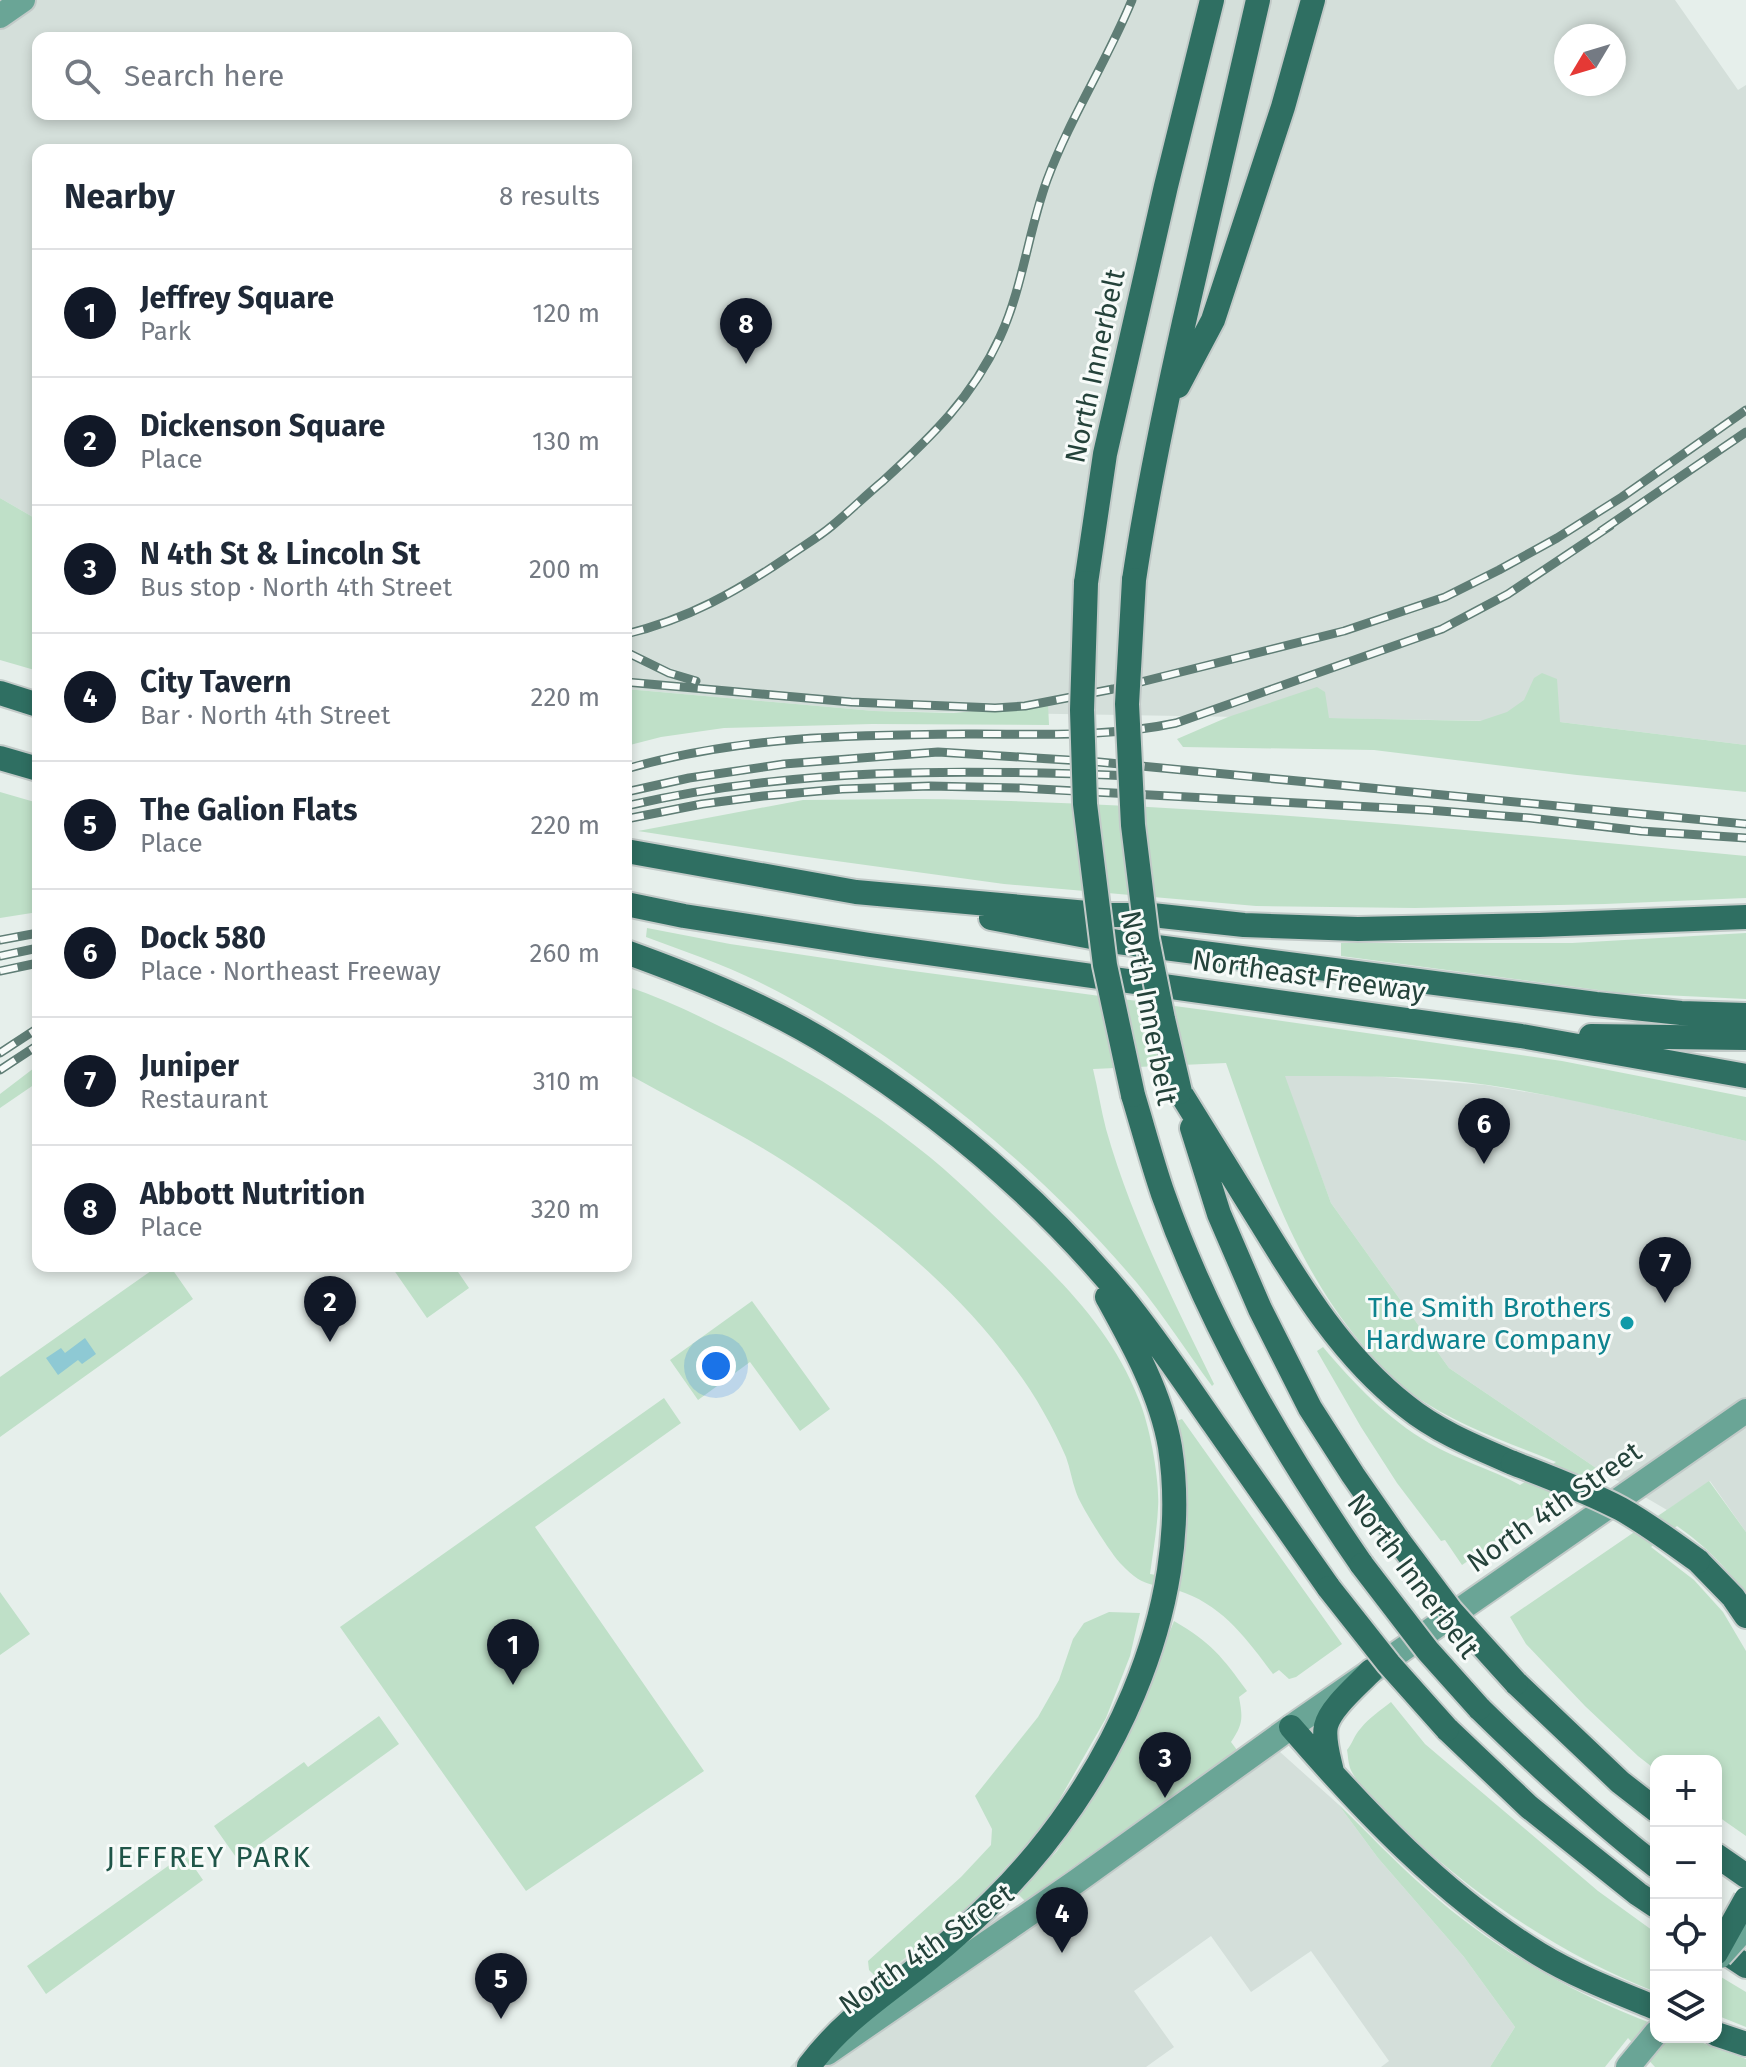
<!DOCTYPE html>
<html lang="en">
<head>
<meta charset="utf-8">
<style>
  :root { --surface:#fff; --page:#f6f6f7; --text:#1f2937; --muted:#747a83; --line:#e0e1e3; --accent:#111827 }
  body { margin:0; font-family:"Fira Sans",sans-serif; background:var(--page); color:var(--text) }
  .controls { position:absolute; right:24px; bottom:24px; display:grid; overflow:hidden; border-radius:16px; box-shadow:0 4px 12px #0003 }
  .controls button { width:72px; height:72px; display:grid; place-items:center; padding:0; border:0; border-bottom:2px solid var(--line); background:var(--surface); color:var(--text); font:40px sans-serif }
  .compass { position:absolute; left:1554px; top:24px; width:72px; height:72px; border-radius:50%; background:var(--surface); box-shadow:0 4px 12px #0003; rotate:232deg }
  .you { position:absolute; left:716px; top:1366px; width:28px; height:28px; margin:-20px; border:6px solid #fff; border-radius:50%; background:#1a73e8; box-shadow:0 0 0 12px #1a73e833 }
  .badge { display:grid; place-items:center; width:52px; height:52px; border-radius:50%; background:var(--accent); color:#fff; font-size:26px; font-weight:700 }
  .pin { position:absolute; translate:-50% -66px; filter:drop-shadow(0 2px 4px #0008) }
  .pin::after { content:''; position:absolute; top:42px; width:28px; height:24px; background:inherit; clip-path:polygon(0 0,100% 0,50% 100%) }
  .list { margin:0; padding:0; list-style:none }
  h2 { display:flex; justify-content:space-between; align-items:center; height:104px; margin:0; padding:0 32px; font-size:34px }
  h2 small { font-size:26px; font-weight:400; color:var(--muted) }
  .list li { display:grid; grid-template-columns:52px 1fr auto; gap:24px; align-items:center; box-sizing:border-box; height:128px; padding:0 32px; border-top:2px solid var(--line) }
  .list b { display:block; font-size:30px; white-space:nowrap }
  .list p { margin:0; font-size:26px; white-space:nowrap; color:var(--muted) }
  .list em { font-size:26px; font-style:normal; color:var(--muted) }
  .icon { flex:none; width:44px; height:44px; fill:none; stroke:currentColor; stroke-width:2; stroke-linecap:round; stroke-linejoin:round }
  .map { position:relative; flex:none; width:1746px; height:2067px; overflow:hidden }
  .search { position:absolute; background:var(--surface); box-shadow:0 4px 12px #0003; left:32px; top:32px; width:600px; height:88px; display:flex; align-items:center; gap:20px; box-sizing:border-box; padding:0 28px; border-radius:16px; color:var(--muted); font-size:30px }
  .panel { position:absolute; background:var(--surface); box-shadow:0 4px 12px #0003; left:32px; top:144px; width:600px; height:1128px; border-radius:16px }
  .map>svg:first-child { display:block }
  .built { fill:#d4dfda; fill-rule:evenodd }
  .green { fill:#bfe0c8 }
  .water { fill:#8ec9d4 }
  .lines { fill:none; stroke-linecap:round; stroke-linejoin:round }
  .primary-casing { stroke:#c2cac8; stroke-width:28 }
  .highway-casing { stroke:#c2cac8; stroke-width:28 }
  .primary { stroke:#6aa596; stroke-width:24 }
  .highway { stroke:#2f6f62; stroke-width:24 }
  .rail-casing { stroke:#5f7d75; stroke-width:9 }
  .rail { stroke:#f7fbf9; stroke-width:6; stroke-dasharray:18; stroke-linecap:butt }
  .primary-bridge-casing { stroke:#c2cac8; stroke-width:28; stroke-linecap:butt }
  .highway-bridge-casing { stroke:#c2cac8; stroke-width:28; stroke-linecap:butt }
  .primary-bridge { stroke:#6aa596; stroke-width:24 }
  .highway-bridge { stroke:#2f6f62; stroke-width:24 }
  .culture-dot { fill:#0f9aa8; stroke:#f7fbf9; stroke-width:3 }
  .labels { text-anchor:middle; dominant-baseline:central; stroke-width:6; stroke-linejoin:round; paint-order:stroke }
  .street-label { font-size:28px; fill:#24423a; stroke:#f7fbf9 }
  .culture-label { font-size:28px; fill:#0d838f; stroke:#f7fbf9; text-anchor:end }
  .neighbourhood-label { font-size:30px; letter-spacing:2px; fill:#1f5548; stroke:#f7fbf9 }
</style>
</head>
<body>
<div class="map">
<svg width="1746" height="2067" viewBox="0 0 1746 2067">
  <rect width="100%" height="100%" fill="#e6efeb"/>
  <!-- built -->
  <path class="built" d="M0 0H1675L1738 90 1746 85V745L1560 722 874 711 626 689V150H38V520L0 498ZM1566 36H1614V84H1566ZM38 38H626V114H38Z
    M1284 1076H1371L1485 1085 1574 1100 1746 1141V1532L1710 1481 1667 1510 1599 1470 1449 1368 1331 1203Z
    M1260 1734 1338 1804 1378 1858 1464 1957 1515 2027 1490 2067H1381L1389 2061 1311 1951 1251 1992 1211 1936 1134 1991 1174 2047 1146 2067H790L877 1978 939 1934 1007 1914Z"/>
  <!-- green -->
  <path class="green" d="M0 498 38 520V671L0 660Z
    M1542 673 1557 679 1560 722 1746 745V792L1577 775 1374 750 1183 747 1177 739 1228 717 1317 687 1325 692 1329 718 1480 721 1507 712 1524 700 1534 678Z
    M626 689 874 711 954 713 1048 704 1049 725 872 724 724 728 661 737 626 746Z
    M0 792 38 803V912L0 918Z
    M803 800C860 800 916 798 973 800 1231 806 1489 832 1746 856V898L1605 904 1415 908 1256 906 1004 884 800 856 638 831Z
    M647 928 730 944 898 969 1212 1011 1562 1061 1746 1097V1141C1660 1121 1575 1098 1488 1085 1421 1075 1352 1076 1285 1076L1331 1203 1449 1368 1599 1470 1462 1565 1445 1540 1441 1541 1397 1483 1361 1427 1317 1351 1323 1347C1354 1384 1388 1419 1429 1443 1458 1460 1491 1469 1520 1485L1556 1462C1507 1442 1456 1425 1412 1394 1392 1380 1376 1361 1360 1342 1292 1260 1261 1162 1226 1063L1093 1069C1098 1089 1101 1110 1106 1129 1131 1218 1174 1302 1214 1384L1212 1386C1187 1352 1164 1316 1137 1283 1037 1165 898 1051 759 982 722 964 684 951 646 937Z
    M1746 933V999L1621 993 1341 956V943H1572Z
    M626 986C659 997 689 1011 721 1027 790 1060 857 1099 917 1147 952 1174 984 1206 1016 1237 1068 1288 1112 1331 1139 1400 1150 1426 1160 1481 1158 1508 1157 1530 1153 1552 1150 1574L1181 1579C1191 1521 1188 1478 1176 1421L1182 1419 1342 1644 1296 1677 1289 1679 1279 1670 1273 1674C1249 1642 1225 1608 1185 1593 1155 1581 1147 1592 1121 1564 1111 1554 1080 1505 1076 1492 1072 1481 1070 1468 1066 1457 1052 1425 1033 1391 1011 1363 951 1280 852 1202 764 1149 719 1122 672 1099 626 1073Z
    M38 1065V1082L0 1108V1094Z
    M158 1266H170L193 1299 0 1437V1377Z
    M391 1266H454L469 1288 427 1318Z
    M752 1301 830 1409 800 1431 750 1362 698 1400 670 1360Z
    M664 1398 681 1423 535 1527 704 1771 526 1891 340 1627Z
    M1709 1481 1746 1532V1593C1723 1565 1707 1547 1677 1526L1651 1547 1694 1580 1723 1612 1746 1651V1836L1716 1815V1761H1656V1770L1638 1756 1585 1706 1526 1644 1510 1617Z
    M0 1592 30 1634 0 1655Z
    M1109 1612 1140 1613 1130 1656 1106 1718 1054 1809 1029 1842 983 1892 939 1934 877 1978 869 1970 868 1961 961 1877 991 1845 992 1829 975 1796 1038 1717 1059 1680 1073 1639 1084 1623Z
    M1174 1621C1211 1642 1223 1658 1247 1691L1239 1697C1243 1719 1243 1724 1231 1742L1237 1750 1025 1901 1018 1894 1057 1851 1106 1778 1128 1736Z
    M1391 1702 1425 1744 1598 1891 1656 1933V1992C1564 1956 1483 1902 1411 1836 1392 1818 1360 1791 1350 1768 1348 1762 1348 1755 1347 1750 1353 1743 1354 1735 1361 1728 1369 1718 1381 1710 1391 1702Z
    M379 1716 399 1744 238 1860 214 1826 304 1762 308 1767Z
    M1338 1804C1367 1832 1395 1862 1426 1889 1492 1948 1573 1994 1656 2025V2037H1687L1746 2059V2067H1655L1628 2038 1605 2067H1490L1515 2027 1464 1957 1378 1858Z
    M185 1854 203 1880 46 1994 27 1966Z
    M1716 1974 1746 1992V2027L1716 2015Z"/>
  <!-- water -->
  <path class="water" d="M85 1338 96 1354 82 1364 78 1360 58 1375 46 1358 61 1348 65 1353Z"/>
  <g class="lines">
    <!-- primary casing -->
    <g class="primary-casing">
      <path id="primary" d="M0 16 23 0
        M827 2053 1077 1881 1291 1727 1746 1411
        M1628 2067 1656 2033"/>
    </g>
    <!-- highway casing -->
    <g class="highway-casing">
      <path id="highway" d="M1178 386 1213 320 1283 107 1313 0
        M1134 580C1147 493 1165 407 1184 322 1208 214 1233 107 1258 0
        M1086 583 1105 454 1166 186 1212 0
        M0 693 38 705
        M0 758 38 769
        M626 851 856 892 1110 915H1152L1244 925 1358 929 1539 925 1746 917
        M626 904 684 916 870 945 1521 1036 1746 1076
        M991 918 1118 942 1596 1004 1681 1013 1746 1015
        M626 952C698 978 770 1007 835 1048 942 1115 1041 1199 1122 1297 1155 1337 1184 1381 1214 1424 1252 1479 1291 1533 1329 1588
        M1591 1036 1746 1038
        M1180 1092C1207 1135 1233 1178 1260 1221 1301 1288 1343 1357 1406 1406 1438 1432 1476 1447 1513 1463
        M1133 1095C1143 1128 1152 1162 1163 1194 1210 1327 1282 1449 1362 1565
        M1192 1128 1219 1214 1260 1309 1310 1408 1353 1475 1398 1540
        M1698 1561 1733 1597 1746 1616
        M1516 1683 1620 1782 1656 1810
        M1479 1708C1536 1764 1593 1817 1656 1866
        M1291 1727C1364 1811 1443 1895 1539 1954 1575 1976 1617 1992 1656 2008
        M1447 1729 1529 1807 1638 1894 1656 1906
        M1332 1772C1329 1758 1323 1740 1326 1726 1330 1708 1358 1685 1371 1671
        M1716 1855 1746 1876
        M1716 1946 1746 1966
        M1716 2034 1746 2044
        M809 2066C844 2019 886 1994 930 1958 952 1940 973 1921 993 1901 1107 1789 1195 1610 1170 1447 1161 1394 1133 1344 1107 1297"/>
    </g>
    <!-- primary -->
    <use href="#primary" class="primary"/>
    <!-- highway -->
    <use href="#highway" class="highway"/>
    <!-- rail casing -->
    <g class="rail-casing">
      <path id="rail" d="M1601 531 1746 432
        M626 634C688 619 736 592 789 556 803 546 819 537 833 525 850 511 866 495 883 481 932 436 972 398 1000 337 1023 287 1028 232 1047 180 1070 118 1107 61 1132 0
        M626 652 669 673 696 681
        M626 682 851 702 995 708 1025 706 1113 689 1344 631 1445 597 1499 570 1557 538 1622 497 1746 410
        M626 769C743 735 856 735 976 734 1044 734 1110 737 1176 723L1442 629 1508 594 1610 526
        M626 792 689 778 784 764 938 752 1099 762 1746 824
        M626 806C795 767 960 769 1132 776
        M626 819 702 804 763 796 842 789 930 786 1020 788 1428 810 1530 818 1641 831 1746 838
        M0 940 38 933
        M0 956 38 948
        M0 971 38 963
        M0 1053 38 1028
        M0 1070 38 1045"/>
    </g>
    <!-- rail -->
    <use href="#rail" class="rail"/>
    <!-- primary-bridge casing -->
    <g class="primary-bridge-casing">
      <path id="primary-bridge" d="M1720 1956 1746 1927"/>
    </g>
    <!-- highway-bridge casing -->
    <g class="highway-bridge-casing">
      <path id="highway-bridge" d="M1134 580 1127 704 1133 825 1147 939 1163 1019 1180 1092
        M1086 583 1082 710 1085 804 1105 965 1133 1095
        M1513 1463C1549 1477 1587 1491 1621 1509 1648 1524 1673 1543 1698 1561
        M1398 1540 1451 1611 1516 1683
        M1362 1565 1428 1651 1479 1708
        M1329 1588 1389 1664 1447 1729
        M1716 1953 1746 1899"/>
    </g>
    <!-- primary-bridge -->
    <use href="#primary-bridge" class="primary-bridge"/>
    <!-- highway-bridge -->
    <use href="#highway-bridge" class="highway-bridge"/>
  </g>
  <!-- markers -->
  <circle class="culture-dot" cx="1627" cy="1323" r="8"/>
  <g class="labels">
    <!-- street labels -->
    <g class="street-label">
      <text transform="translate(1095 366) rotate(-78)">North Innerbelt</text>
      <text transform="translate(1309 976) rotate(8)">Northeast Freeway</text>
      <text transform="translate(1149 1008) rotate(79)">North Innerbelt</text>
      <text transform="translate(1554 1507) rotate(-35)">North 4th Street</text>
      <text transform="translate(1413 1576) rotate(53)">North Innerbelt</text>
      <text transform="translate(926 1949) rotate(-35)">North 4th Street</text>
    </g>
    <!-- culture labels -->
    <g class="culture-label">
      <text x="1611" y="1307">The Smith Brothers<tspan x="1611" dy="32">Hardware Company</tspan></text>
    </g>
    <!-- neighbourhood labels -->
    <g class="neighbourhood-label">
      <text x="209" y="1857">JEFFREY PARK</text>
    </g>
  </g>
</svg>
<div class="controls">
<button>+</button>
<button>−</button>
<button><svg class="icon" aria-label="locate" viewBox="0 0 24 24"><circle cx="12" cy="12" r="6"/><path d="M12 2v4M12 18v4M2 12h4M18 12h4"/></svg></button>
<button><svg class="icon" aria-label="layers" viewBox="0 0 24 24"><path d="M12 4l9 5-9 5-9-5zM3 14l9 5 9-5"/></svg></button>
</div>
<svg class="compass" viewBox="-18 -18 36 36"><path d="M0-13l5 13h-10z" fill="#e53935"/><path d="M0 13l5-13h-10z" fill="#747a83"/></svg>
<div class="you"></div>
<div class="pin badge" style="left:513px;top:1685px">1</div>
<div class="pin badge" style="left:330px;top:1342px">2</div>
<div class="pin badge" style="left:1165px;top:1798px">3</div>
<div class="pin badge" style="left:1062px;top:1953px">4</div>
<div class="pin badge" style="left:501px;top:2019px">5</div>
<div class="pin badge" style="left:1484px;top:1164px">6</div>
<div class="pin badge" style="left:1665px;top:1303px">7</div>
<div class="pin badge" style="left:746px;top:364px">8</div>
<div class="search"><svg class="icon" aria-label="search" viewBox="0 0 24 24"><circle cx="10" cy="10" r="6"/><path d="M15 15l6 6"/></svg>Search here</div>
<section class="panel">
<h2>Nearby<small>8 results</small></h2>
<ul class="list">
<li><span class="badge">1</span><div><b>Jeffrey Square</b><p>Park</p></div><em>120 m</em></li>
<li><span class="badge">2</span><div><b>Dickenson Square</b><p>Place</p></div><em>130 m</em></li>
<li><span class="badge">3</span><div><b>N 4th St &amp; Lincoln St</b><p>Bus stop · North 4th Street</p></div><em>200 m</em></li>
<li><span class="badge">4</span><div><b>City Tavern</b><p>Bar · North 4th Street</p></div><em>220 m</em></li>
<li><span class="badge">5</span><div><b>The Galion Flats</b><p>Place</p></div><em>220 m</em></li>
<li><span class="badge">6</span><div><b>Dock 580</b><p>Place · Northeast Freeway</p></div><em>260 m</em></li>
<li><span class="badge">7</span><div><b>Juniper</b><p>Restaurant</p></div><em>310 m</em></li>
<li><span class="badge">8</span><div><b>Abbott Nutrition</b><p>Place</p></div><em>320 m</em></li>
</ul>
</section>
</div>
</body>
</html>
